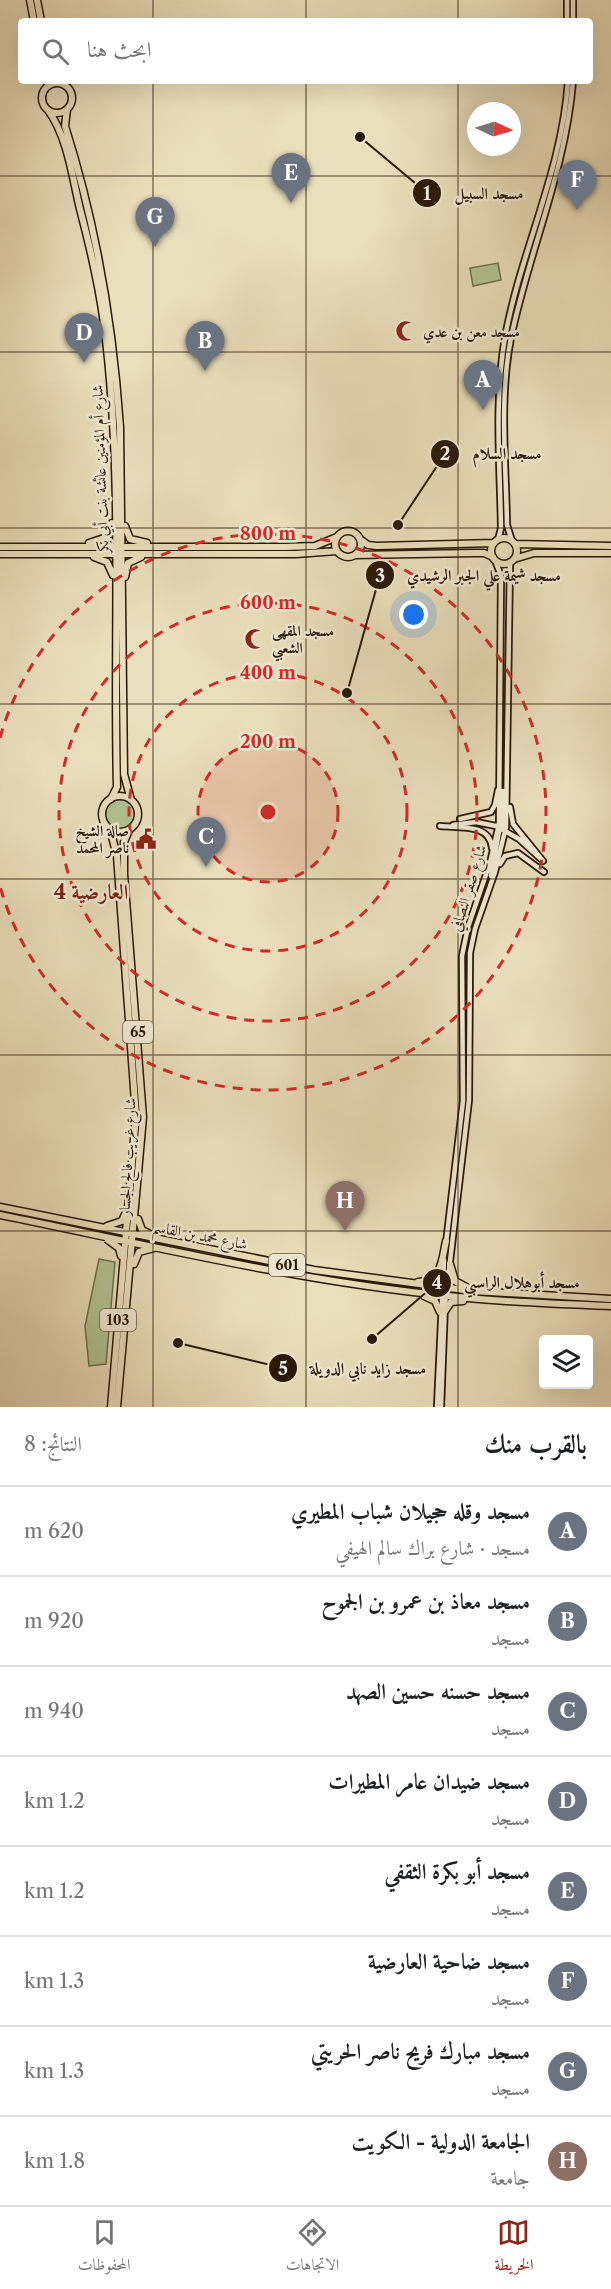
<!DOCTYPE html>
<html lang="ar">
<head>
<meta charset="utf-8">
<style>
  :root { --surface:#fff; --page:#f2f2f2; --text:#202124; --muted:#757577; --line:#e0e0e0; --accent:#8f2418 }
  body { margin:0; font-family:"Libre Caslon Text",Amiri,serif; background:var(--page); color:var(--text); direction:rtl }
  .controls { position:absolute; right:18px; bottom:18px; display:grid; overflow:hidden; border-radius:6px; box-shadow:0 6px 24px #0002 }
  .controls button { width:54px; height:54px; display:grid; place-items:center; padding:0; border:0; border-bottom:2px solid var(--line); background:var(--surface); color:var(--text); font:30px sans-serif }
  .compass { position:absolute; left:467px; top:102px; width:54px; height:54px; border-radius:50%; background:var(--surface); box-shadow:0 6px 24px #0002; rotate:94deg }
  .you { position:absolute; left:414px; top:615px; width:21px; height:21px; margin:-15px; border:4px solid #fff; border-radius:50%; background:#1a73e8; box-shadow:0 0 0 9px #1a73e833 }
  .badge { display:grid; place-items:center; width:39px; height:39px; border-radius:50%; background:var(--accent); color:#fff; font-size:20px; font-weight:700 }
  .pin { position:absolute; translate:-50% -50px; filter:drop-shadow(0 2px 3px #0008) }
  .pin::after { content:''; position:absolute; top:32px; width:21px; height:18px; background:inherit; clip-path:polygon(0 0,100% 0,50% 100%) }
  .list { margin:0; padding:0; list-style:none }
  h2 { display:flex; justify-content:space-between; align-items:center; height:78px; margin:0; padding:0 24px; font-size:26px }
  h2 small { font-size:20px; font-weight:400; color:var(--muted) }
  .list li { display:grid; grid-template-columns:39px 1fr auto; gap:18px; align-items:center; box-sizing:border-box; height:90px; padding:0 24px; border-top:2px solid var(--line) }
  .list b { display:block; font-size:22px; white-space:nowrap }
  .list p { margin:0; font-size:20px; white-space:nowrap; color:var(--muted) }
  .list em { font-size:20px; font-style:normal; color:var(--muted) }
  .icon { flex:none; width:33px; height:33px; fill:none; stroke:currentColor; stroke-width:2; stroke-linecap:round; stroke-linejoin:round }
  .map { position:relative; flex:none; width:611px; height:1407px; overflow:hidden; direction:ltr }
  .search { position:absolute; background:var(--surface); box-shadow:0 6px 24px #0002; left:18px; right:18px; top:18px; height:66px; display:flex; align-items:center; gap:15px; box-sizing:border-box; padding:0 21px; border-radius:6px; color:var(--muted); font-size:22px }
  .sheet { height:798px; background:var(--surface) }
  nav { display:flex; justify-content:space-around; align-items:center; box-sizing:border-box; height:84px; border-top:2px solid var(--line); background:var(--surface); font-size:16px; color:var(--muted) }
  nav a { display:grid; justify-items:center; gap:3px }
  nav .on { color:var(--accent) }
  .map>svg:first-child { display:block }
  .green { fill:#b2c394; stroke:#6e6e4e; stroke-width:1.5 }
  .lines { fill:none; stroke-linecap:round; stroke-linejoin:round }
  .secondary-casing { stroke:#291907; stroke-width:8 }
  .primary-casing { stroke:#291907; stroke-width:9 }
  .secondary { stroke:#f1ead3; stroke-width:4.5 }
  .primary { stroke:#eadfbc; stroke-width:6 }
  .grid { fill:none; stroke:#291907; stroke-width:1.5; stroke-opacity:0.55 }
  .ring { fill:none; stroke:#d62828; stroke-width:3; stroke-dasharray:10 8 }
  .labels { text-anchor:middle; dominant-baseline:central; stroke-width:5; stroke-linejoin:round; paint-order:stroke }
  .shield { fill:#f1ead3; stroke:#655844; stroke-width:1.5 }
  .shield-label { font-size:14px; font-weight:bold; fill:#291907 }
  .poi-label { font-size:15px; font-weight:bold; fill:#291907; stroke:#f1ead3; text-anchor:start }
  .street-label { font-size:15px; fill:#291907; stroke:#f1ead3 }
  .district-label { font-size:21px; font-weight:bold; fill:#7a1f14; stroke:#f1ead3 }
  .centre { fill:#d62828; stroke:#f1ead3; stroke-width:3 }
  .ring-label { font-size:18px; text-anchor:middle; font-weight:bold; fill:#d62828; stroke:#f1ead3; stroke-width:5; stroke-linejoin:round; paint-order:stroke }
  .leader { fill:none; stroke:#291907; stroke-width:2 }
  .callout-dot { fill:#291907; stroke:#f1ead3; stroke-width:2 }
  .mark-label { font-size:18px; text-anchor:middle; font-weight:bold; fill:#fff }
  .callout-label { font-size:16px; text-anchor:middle; font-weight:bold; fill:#291907; stroke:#f1ead3; stroke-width:5; stroke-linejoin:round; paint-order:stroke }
</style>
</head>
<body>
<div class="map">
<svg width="611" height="1407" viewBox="0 0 611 1407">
  <rect width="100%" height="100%" fill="#eadfbc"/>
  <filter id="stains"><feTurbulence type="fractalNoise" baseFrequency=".00333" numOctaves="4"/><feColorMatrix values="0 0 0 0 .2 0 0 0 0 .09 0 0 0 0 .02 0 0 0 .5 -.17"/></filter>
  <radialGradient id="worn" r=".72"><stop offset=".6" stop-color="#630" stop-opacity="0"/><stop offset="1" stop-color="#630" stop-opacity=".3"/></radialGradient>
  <!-- green -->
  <path class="green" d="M498 263 501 280 473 286 470 268Z
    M105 814a16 16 0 1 1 32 0a16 16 0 1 1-32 0Z
    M99 1259 115 1262 106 1364 89 1366 85 1326Z"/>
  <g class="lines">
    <!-- secondary casing -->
    <g class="secondary-casing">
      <path id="secondary" d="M567 0V21
        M573 0V21
        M498 540 501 528C500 465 494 400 505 337 521 250 562 171 568 81
        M512 541 507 525C506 463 499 398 511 338 529 251 566 170 573 81
        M510 807 513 824 543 861
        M460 819 491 812 495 805 498 790
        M453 825 476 822 501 827
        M440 826C459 828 490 823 492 848
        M502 827 503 791
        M503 830 519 839 541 859
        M500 864 505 856 518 853 544 872
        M491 876 500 826
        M446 1243 463 1101 462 956 468 927 490 863 499 824 501 576 495 560
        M437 1407 444 1260
        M441 1407 445 1304 469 1100 470 953 475 929 495 872 506 827 510 562"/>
    </g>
    <!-- primary casing -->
    <g class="primary-casing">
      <path id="primary" d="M30 0 34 21
        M37 0 41 21
        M42 98a15 15 0 1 1 30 0a15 15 0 1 1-30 0Z
        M67 109 65 126C96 224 113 324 120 427L124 774 131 800
        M48 110C68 138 72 176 80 209 90 247 99 285 104 324 124 477 113 633 117 787L111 799
        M125 526 130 539 147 543
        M335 544a13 13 0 1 1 26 0a13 13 0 1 1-26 0Z
        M491 551a13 13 0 1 1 26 0a13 13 0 1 1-26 0Z
        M361 540 368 545 377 546 494 543
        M89 543 107 537 112 523
        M515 544 611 546
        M0 547H285L315 546 337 537
        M0 554H296L337 551
        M355 555 475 553H484L493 557
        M94 557 107 562 113 575
        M514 559 534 553H611
        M125 577 128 563 141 557
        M102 814a18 18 0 1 1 36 0a18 18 0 1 1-36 0Z
        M110 829 117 856 136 1116 111 1407
        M0 1207 314 1270 472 1291 611 1299
        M0 1215C148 1245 297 1281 448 1296 502 1302 556 1304 611 1306
        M138 1219 142 1230 152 1235
        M107 1226 122 1221 126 1212
        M108 1240 119 1248 121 1256
        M134 1264 139 1252 154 1248
        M450 1264 455 1281 466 1287
        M418 1282C442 1281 442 1260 446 1241
        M424 1296 435 1301 440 1312
        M445 1311 451 1302 463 1301
        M117 1407 143 1117 124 874V842L129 830"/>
    </g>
    <!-- secondary -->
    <use href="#secondary" class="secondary"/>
    <!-- primary -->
    <use href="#primary" class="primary"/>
  </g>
  <!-- grid -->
  <path class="grid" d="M153 0V21M306 0V21M458 0V21M153 81V1407M306 81V1407M458 81V1407M0 176H611M0 352H611M0 528H611M0 704H611M0 879H611M0 1055H611M0 1231H611"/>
  <!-- distance rings -->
  <circle cx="268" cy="812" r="70" fill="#d62828" fill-opacity=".12"/>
  <g class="ring">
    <circle cx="268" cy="812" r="70"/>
    <circle cx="268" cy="812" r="139"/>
    <circle cx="268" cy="812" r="209"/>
    <path d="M0 738A278 278 0 1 1 0 886"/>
  </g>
  <!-- icons -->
  <defs>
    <g id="mosque-bare" transform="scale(1.62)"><path d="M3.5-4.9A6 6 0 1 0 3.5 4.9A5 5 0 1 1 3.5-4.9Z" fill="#8f2418" stroke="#f1ead3" stroke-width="2.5" paint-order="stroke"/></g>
    <g id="civic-bare" transform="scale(1.62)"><path d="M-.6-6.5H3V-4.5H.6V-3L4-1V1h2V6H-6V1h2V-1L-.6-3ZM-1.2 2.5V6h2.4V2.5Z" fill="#8f2418" stroke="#f1ead3" stroke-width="2.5" paint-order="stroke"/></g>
  </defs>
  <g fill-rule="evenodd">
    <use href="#mosque-bare" x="406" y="331"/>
    <use href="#mosque-bare" x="255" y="639"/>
    <use href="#civic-bare" x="146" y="839"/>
  </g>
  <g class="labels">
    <!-- shield labels -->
    <g class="shield">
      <rect x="123" y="1021" width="30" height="22" rx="4.5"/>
      <rect x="269" y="1254" width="36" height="22" rx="4.5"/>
      <rect x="100" y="1309" width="36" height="22" rx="4.5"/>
    </g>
    <g class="shield-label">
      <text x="138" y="1032">65</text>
      <text x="287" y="1265">601</text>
      <text x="118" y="1320">103</text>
    </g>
    <!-- poi labels -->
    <g class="poi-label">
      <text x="423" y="331">مسجد معن بن عدي</text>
      <text x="272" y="630">مسجد المقهى<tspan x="272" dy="17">الشعبي</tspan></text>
      <text x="129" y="830" text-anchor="end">صالة الشيخ<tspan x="129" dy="17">ناصر المحمد</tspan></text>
    </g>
    <!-- street labels -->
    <g class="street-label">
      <text transform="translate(100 469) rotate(-92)">شارع أم المؤمنين عائشة بنت أبي بكر</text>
      <text transform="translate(468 888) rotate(-73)">شارع صقر النصافي</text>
      <text transform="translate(127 1157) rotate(-87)">شارع غريب فالح الجسار</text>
      <text transform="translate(200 1235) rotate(11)">شارع محمد بن القاسم</text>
    </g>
    <!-- district labels -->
    <g class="district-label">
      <text x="91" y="891">العارضية 4</text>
    </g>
  </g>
  <circle cx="268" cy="812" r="9" class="centre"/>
  <g class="ring-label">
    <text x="268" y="540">800 m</text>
    <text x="268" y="609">600 m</text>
    <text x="268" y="679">400 m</text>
    <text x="268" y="748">200 m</text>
  </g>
  <!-- callouts -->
  <path class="leader" d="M360 137L427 193M398 525L445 454M347 693L380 575M372 1339L437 1283M178 1343L283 1368"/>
  <g class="callout-dot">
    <circle cx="360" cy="137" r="6"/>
    <circle cx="398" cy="525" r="6"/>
    <circle cx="347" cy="693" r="6"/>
    <circle cx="372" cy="1339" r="6"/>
    <circle cx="178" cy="1343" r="6"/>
    <circle cx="427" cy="193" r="15"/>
    <circle cx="445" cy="454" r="15"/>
    <circle cx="380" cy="575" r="15"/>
    <circle cx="437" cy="1283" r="15"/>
    <circle cx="283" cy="1368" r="15"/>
  </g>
  <g class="mark-label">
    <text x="427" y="200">1</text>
    <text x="445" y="460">2</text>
    <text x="380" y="582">3</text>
    <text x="437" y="1289">4</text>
    <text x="283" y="1375">5</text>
  </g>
  <g class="callout-label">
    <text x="489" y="199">مسجد السبيل</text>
    <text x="507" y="459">مسجد السلام</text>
    <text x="484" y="581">مسجد شيمة علي الجبر الرشيدي</text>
    <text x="522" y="1288">مسجد أبوهلال الراسبي</text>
    <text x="368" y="1374">مسجد زايد نابي الدويلة</text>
  </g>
  <rect width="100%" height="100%" filter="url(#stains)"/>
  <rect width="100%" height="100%" fill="url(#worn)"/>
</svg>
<div class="controls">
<button><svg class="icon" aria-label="layers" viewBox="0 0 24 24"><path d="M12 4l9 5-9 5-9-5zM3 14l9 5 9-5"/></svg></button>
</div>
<svg class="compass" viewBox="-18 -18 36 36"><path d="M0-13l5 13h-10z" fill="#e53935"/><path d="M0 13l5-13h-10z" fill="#757577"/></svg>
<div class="you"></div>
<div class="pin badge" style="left:483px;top:410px;background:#6b7280">A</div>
<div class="pin badge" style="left:205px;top:371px;background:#6b7280">B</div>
<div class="pin badge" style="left:206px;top:867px;background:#6b7280">C</div>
<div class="pin badge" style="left:84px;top:363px;background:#6b7280">D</div>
<div class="pin badge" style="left:291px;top:203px;background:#6b7280">E</div>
<div class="pin badge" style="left:577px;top:210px;background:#6b7280">F</div>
<div class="pin badge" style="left:155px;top:247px;background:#6b7280">G</div>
<div class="pin badge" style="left:345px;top:1231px;background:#8d6e63">H</div>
<div class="search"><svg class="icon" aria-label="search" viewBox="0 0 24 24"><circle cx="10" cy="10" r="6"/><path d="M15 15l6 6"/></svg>ابحث هنا</div>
</div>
<section class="sheet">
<h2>بالقرب منك<small>النتائج: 8</small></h2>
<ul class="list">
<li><span class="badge" style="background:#6b7280">A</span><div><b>مسجد وقله حجيلان شباب المطيري</b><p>مسجد · شارع براك سالم الهيفي</p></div><em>620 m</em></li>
<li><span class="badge" style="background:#6b7280">B</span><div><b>مسجد معاذ بن عمرو بن الجموح</b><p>مسجد</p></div><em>920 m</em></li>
<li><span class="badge" style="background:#6b7280">C</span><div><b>مسجد حسنه حسين الصهد</b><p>مسجد</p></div><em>940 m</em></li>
<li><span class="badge" style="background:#6b7280">D</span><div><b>مسجد ضيدان عامر المطيرات</b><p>مسجد</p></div><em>1.2 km</em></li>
<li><span class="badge" style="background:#6b7280">E</span><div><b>مسجد أبو بكرة الثقفي</b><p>مسجد</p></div><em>1.2 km</em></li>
<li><span class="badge" style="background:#6b7280">F</span><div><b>مسجد ضاحية العارضية</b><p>مسجد</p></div><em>1.3 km</em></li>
<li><span class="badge" style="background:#6b7280">G</span><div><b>مسجد مبارك فريح ناصر الحريتي</b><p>مسجد</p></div><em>1.3 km</em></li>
<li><span class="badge" style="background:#8d6e63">H</span><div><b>الجامعة الدولية - الكويت</b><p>جامعة</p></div><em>1.8 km</em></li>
</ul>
</section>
<nav>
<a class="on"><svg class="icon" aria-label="map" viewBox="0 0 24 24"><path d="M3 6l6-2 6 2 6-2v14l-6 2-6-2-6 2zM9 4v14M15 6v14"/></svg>الخريطة</a>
<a><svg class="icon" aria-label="directions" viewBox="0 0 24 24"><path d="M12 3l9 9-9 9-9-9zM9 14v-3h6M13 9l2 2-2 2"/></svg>الاتجاهات</a>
<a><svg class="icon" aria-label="saved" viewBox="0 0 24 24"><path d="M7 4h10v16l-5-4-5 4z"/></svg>المحفوظات</a>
</nav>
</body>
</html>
